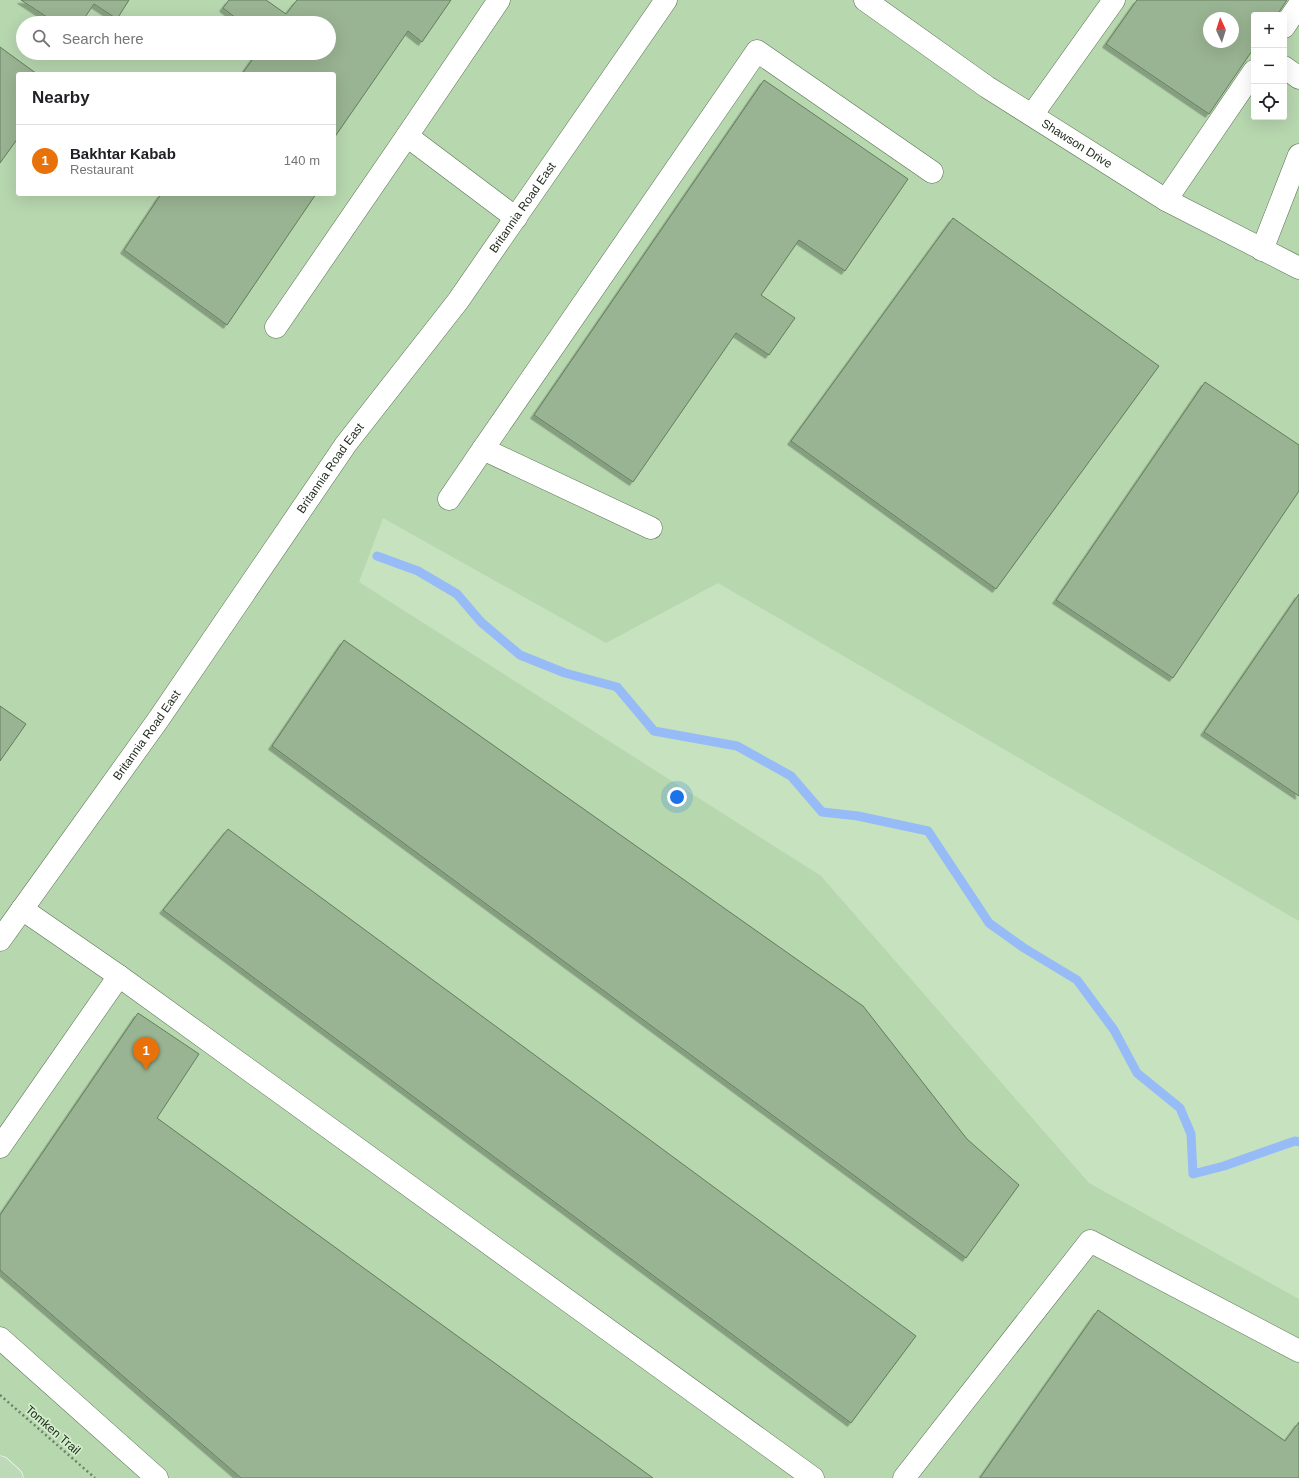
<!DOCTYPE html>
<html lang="en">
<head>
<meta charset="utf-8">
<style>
  :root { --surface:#fff; --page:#f6f6f6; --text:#202124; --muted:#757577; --line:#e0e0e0; --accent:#0f766e }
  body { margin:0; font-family:Arial,sans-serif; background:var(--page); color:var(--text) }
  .controls { position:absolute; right:12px; top:12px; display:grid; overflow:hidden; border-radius:4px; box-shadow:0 4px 16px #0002 }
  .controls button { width:36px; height:36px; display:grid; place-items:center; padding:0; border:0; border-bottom:1px solid var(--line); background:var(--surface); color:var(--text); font:20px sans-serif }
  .compass { position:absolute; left:1203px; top:12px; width:36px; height:36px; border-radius:50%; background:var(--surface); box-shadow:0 4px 16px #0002; rotate:356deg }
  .you { position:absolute; left:677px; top:797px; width:14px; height:14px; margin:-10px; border:3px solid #fff; border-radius:50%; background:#1a73e8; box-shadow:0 0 0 6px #1a73e833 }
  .badge { display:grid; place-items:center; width:26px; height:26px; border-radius:50%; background:var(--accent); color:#fff; font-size:13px; font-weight:700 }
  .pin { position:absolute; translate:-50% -33px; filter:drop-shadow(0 1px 2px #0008) }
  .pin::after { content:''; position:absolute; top:21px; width:14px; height:12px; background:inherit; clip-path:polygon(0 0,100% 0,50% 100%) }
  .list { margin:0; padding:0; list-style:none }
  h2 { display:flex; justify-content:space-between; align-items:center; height:52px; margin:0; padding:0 16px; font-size:17px }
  h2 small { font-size:13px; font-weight:400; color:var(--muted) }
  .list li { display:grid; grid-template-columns:26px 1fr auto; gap:12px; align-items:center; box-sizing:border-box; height:72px; padding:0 16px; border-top:1px solid var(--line) }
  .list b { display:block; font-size:15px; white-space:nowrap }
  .list p { margin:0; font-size:13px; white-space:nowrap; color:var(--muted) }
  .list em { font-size:13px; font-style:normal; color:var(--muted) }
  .icon { flex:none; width:22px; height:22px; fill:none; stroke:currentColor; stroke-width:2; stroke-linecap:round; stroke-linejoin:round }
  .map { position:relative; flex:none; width:1299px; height:1478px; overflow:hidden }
  .search { position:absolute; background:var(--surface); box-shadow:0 4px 16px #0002; left:16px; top:16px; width:320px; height:44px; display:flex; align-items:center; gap:10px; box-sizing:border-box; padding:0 14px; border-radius:22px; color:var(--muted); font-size:15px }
  .panel { position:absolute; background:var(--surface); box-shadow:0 4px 16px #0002; left:16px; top:72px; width:320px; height:124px; border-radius:4px }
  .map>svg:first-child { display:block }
  .built { fill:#b7d7af; fill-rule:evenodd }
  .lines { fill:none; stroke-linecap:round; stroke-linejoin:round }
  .stream { stroke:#96bbf7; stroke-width:9 }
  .building { fill:#99b492; stroke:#647d5e; fill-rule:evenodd; filter:url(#shadow) }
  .minor-casing { stroke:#597252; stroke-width:23 }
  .major-casing { stroke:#fff; stroke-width:23 }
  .path { stroke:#6d8068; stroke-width:2.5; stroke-dasharray:2 3; stroke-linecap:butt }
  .minor { stroke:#fff; stroke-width:22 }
  .major { stroke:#bed9b8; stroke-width:22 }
  .labels { text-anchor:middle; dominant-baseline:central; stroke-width:3.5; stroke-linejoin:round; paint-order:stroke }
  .street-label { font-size:12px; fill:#1e281b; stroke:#d3efcc }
</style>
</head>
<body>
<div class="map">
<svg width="1299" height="1478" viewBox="0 0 1299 1478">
  <defs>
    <filter id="shadow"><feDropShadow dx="-3.5" dy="3.5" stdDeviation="0" flood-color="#0004"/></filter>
  </defs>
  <rect width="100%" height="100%" fill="#c6e2bf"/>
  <!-- built -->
  <path class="built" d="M0 0H1299V921L718 583 606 643 383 518 359 582 821 876 1089 1183 1299 1299V1478H0ZM1254 15H1284V117H1254ZM1209 18H1233V42H1209ZM23 23H329V53H23ZM18 74H334V194H18Z"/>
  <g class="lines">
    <!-- stream -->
    <path class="stream" d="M377 556 418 571 457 594 481 622 520 655 565 673 617 687 654 731 737 746 791 776 822 812 858 816 928 831 989 923 1024 948 1077 980 1114 1030 1137 1073 1180 1108 1191 1134 1193 1174 1224 1166 1295 1141 1299 1142"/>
  </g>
  <!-- building -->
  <path class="building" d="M21 0H129L117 19 94 4 81 23H56Z
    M229 0H266L286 14 297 0H451L422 42 408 31 334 138V74H242L257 53H329V23H242L223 8Z
    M1137 0H1287L1277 15H1254V48L1209 114 1106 44ZM1209 18H1233V42H1209Z
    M0 47 37 74H18V138L0 163Z
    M764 80 908 179 845 271 799 240 761 295 795 318 769 355 736 333 633 482 534 415Z
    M161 194H316L227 325 124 250Z
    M953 218 1159 366 996 589 791 441Z
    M1205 382 1299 445V491L1173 678 1056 600Z
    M1299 594V796L1204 732Z
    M344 640 863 1006 967 1139 1019 1185 966 1258 272 746Z
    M0 706 26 724 0 761Z
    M228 829 916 1336 851 1423 163 910Z
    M138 1013 199 1054 157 1118 653 1478H241L0 1270V1215Z
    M1098 1310 1285 1441 1299 1422V1478H980Z"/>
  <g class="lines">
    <!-- minor casing -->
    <g class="minor-casing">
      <g id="minor">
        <path d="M499 0 407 136 516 218"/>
        <path id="s1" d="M865 0 987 87 1166 200 1299 268"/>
        <path d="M1284 27 1299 5"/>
        <path d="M1284 67 1299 78"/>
        <path d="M1032 115 1114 0"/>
        <path d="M1166 200 1254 71"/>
        <path d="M1262 250 1299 155"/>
        <path d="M276 327 407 136"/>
        <path d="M449 499 483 449"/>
        <path d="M651 528 483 449 757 51 932 172"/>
        <path d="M22 909 119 976 813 1478"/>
        <path id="s2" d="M0 940 158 720 346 444 458 301 666 0"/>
        <path d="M0 1147 119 976"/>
        <path d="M0 1338 157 1478"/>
        <path d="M904 1478 1090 1241 1299 1351"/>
      </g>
    </g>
    <!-- major casing -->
    <g class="major-casing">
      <path id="major" d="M0 1467 12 1478"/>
    </g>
    <!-- path -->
    <path class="path" d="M0 1395 95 1478"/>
    <!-- minor -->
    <use href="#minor" class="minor"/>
    <!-- major -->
    <use href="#major" class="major"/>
  </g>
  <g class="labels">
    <!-- street labels -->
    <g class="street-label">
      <text stroke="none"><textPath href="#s1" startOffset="256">Shawson Drive</textPath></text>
      <text stroke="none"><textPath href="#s2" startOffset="900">Britannia Road East</textPath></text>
      <text stroke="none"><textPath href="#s2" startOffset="576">Britannia Road East</textPath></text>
      <text stroke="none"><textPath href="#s2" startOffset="252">Britannia Road East</textPath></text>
      <text transform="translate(53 1430) rotate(41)">Tomken Trail</text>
    </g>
  </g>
</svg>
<div class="controls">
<button>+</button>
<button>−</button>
<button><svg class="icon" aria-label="locate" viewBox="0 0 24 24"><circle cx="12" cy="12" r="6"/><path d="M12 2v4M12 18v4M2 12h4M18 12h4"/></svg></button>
</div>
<svg class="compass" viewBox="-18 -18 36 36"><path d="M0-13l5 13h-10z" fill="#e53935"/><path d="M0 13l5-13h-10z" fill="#757577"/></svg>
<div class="you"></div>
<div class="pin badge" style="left:146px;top:1070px;background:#e8710a">1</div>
<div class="search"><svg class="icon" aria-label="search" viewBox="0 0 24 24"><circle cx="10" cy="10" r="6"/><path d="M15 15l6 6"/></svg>Search here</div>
<section class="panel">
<h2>Nearby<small></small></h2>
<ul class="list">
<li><span class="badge" style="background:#e8710a">1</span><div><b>Bakhtar Kabab</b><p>Restaurant</p></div><em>140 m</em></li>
</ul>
</section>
</div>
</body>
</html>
